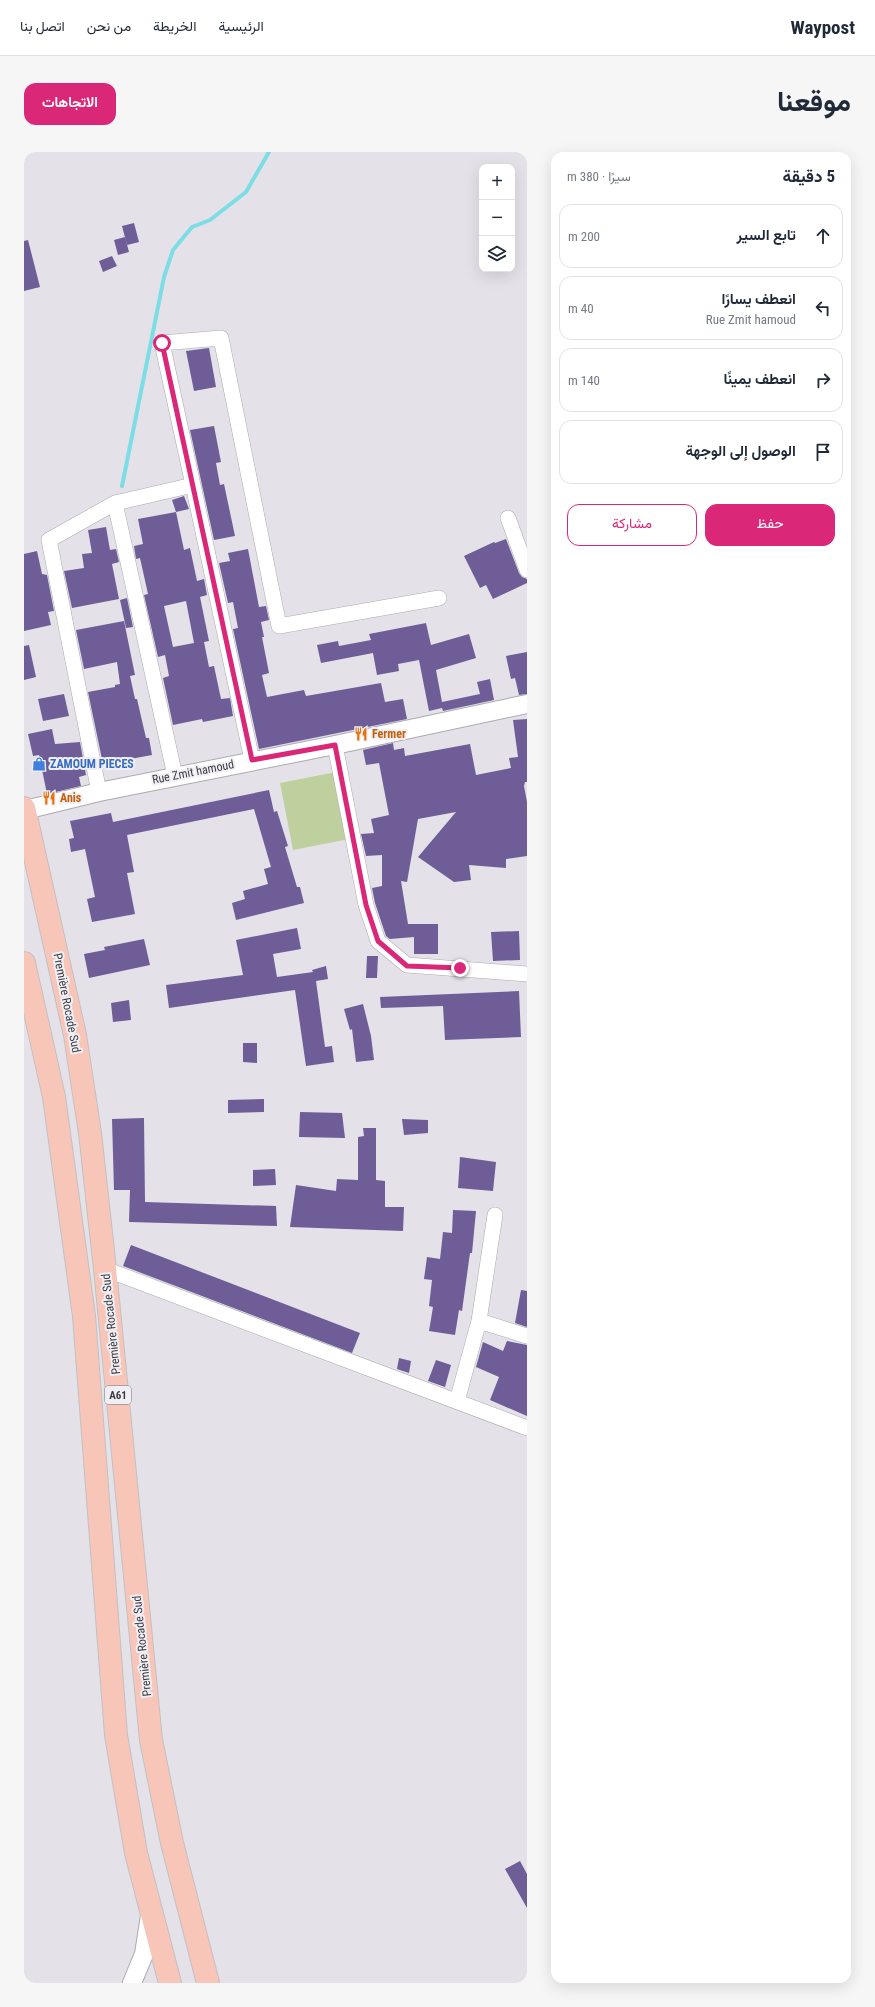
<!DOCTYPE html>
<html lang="ar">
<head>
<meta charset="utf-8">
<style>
  :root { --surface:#fff; --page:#f6f6f7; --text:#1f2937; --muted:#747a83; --line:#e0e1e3; --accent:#db2777 }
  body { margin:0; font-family:"Roboto Condensed",Vazirmatn,sans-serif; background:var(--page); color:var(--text); direction:rtl }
  .controls { position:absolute; right:12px; top:12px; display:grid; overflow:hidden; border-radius:8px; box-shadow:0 4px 16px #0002 }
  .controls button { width:36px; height:36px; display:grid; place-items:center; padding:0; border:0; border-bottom:1px solid var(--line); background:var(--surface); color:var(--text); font:20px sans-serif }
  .stop { position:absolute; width:12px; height:12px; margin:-9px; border:3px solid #db2777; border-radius:50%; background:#fff }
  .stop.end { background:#db2777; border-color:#fff; box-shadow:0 1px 4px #0008 }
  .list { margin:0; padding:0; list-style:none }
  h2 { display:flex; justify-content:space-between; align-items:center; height:52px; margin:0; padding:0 16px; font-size:17px }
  h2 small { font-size:13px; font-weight:400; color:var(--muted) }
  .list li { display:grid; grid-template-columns:26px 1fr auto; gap:12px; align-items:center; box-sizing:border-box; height:64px; margin:0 8px 8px; padding:0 8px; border:1px solid var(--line); border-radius:12px }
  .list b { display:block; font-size:15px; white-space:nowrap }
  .list p { margin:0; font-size:13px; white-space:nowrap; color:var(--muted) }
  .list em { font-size:13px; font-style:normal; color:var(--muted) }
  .actions { display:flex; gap:8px; padding:12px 16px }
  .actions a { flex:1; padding:9px 0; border:1px solid var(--accent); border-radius:12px; text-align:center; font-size:14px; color:var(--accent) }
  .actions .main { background:var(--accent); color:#fff }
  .icon { flex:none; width:22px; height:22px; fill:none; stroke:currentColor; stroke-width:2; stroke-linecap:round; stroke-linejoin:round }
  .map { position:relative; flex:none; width:503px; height:1831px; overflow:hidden; direction:ltr; border-radius:12px }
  header { display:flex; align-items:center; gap:24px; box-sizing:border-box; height:56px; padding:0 20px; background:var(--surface); border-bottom:1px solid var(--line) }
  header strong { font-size:19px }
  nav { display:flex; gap:22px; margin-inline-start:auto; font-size:14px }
  .intro { display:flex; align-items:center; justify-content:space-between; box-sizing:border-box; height:96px; padding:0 24px }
  h1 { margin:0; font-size:28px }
  .button { padding:10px 18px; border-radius:12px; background:var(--accent); color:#fff; font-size:14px; font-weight:700 }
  main { display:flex; gap:24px; padding:0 24px }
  aside { flex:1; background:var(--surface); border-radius:12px; box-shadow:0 4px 16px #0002 }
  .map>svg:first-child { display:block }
  .green { fill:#bed09e }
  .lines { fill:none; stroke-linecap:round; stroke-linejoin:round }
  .stream { stroke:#7ddde5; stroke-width:4 }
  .building { fill:#6e5d97; fill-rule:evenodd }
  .minor-casing { stroke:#abaab0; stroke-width:16 }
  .tertiary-casing { stroke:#abaab0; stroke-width:20 }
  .motorway-casing { stroke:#c1c1c2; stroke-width:24 }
  .minor { stroke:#fff; stroke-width:15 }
  .tertiary { stroke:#fff; stroke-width:18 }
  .motorway { stroke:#f8c5b9; stroke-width:22 }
  .route { stroke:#db2777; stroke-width:5 }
  .labels { text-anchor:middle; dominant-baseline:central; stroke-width:4; stroke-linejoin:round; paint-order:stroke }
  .shield { fill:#f1eff6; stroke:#737276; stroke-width:1 }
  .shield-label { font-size:11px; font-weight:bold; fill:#3d3c3f }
  .food-label { font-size:12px; font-weight:bold; fill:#c56008; stroke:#f1eff6; text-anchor:start }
  .shop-label { font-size:12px; font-weight:bold; fill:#366cbe; stroke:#f1eff6; text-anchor:start }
  .street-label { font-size:12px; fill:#3d3c3f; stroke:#f1eff6 }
</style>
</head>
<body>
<header>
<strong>Waypost</strong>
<nav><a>الرئيسية</a><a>الخريطة</a><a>من نحن</a><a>اتصل بنا</a></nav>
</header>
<div class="intro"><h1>موقعنا</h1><a class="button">الاتجاهات</a></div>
<main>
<aside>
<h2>5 دقيقة<small>سيرًا · 380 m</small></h2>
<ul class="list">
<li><svg class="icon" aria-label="ahead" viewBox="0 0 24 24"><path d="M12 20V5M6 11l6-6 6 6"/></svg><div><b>تابع السير</b></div><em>200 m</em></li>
<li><svg class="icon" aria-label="left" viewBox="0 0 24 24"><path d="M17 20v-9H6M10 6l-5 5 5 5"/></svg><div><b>انعطف يسارًا</b><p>Rue Zmit hamoud</p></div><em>40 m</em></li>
<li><svg class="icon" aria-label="right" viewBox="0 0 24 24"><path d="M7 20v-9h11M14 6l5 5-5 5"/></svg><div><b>انعطف يمينًا</b></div><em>140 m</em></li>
<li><svg class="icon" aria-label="arrive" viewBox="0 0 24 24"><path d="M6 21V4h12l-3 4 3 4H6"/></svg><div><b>الوصول إلى الوجهة</b></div></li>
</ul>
<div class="actions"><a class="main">حفظ</a><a>مشاركة</a></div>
</aside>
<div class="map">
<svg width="503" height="1831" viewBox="0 0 503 1831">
  <rect width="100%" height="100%" fill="#e4e2e8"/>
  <!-- green -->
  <path class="green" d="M312 620 325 687 269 698 256 631Z"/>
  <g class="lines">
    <!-- stream -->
    <path class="stream" d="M98 334 140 125 149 98 168 75 186 68 222 40 245 0"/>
  </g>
  <!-- building -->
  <path class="building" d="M110 71 115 90 103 93 98 74Z
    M101 85 105 100 94 103 90 88Z
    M4 88 16 135 0 139V89Z
    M88 104 93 114 79 120 75 109Z
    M185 196 192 235 170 239 162 199Z
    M190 274 197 310 192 311 196 333 200 332 211 384 190 388 166 278Z
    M160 344 165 357 152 360 160 398 166 396 173 429 180 427 183 443 176 445 185 489 180 490 185 515 190 514 197 547 206 546 209 564 179 570 178 567 149 573 139 526 145 524 141 503 134 505 120 443 124 442 116 406 112 407 110 394 119 392 114 367 152 360 148 348ZM162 449 170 491 149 495 140 454Z
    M82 375 86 398 92 397 95 410 88 412 95 447 48 456 40 419 60 416 58 402 68 401 64 378Z
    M482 387 495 421 498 425 503 427V431L469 447 462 433 456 436 440 404 470 390 471 391Z
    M224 397 235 455 242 454 245 468 237 470 240 485H238L245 521 238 523 243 545 280 538 282 544 357 531 361 550 379 547 383 567 235 597 209 477 214 476 209 450 204 451 195 411 206 409 204 401Z
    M13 399 18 422 23 423 30 459 24 460 27 473 0 479V402Z
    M103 446 109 475 102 476 96 448Z
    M100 469 111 523 106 524 111 547H113L122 586H125L128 603 79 612 64 540 91 535V533L96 532 93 510 60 517 52 478Z
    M402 471 407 493 445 482 452 506 412 518 418 550 456 542 453 530 466 527 470 548 419 559 418 556 405 559 395 508 374 512 375 519 353 523 349 501 297 511 293 493 314 489 315 494 347 488 345 482Z
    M5 493 12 525 0 528V494Z
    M503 500V542L495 543 491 526 487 527 482 504Z
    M40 542 45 564 19 569 14 547Z
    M503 567V630H501L500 634 503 650V704L482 707V716L445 713 447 728 430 730 394 705 432 660 394 667 383 730 377 729 384 772H414V802H390V785L366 787 362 784 351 751 348 736 358 734V703L342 704 337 682 350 681 347 667 365 663 355 611 342 613 339 598 369 591 370 598 380 596 381 604 446 592 452 623 487 616 485 606 494 605 489 568Z
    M28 577 31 592 56 590 62 623 55 625 57 634 23 642 15 603 9 604 4 582Z
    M245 638 250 660 253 659 264 694 261 695 273 735H276L280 751 212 768 208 751 221 747 219 739 244 732 240 717 247 715 230 657 103 683 110 720 103 721 111 762 68 770 63 747 71 745 61 697 47 700 45 687 50 686 46 669 87 661 89 670Z
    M273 776 277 797 249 802 253 825 289 820 288 818 302 814 304 827 292 829 301 895 308 894 310 910 282 914 271 838 145 856 142 833 219 823 212 788Z
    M495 779 496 808 469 809 467 780Z
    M120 787 126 813 65 826 60 802 81 798 80 795Z
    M343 804H354L353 826H342Z
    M495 839 497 885 421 888 419 854 357 856 356 845Z
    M105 848 107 868 89 870 87 851Z
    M339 852 347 884 350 908 332 910 328 877 326 878 320 857Z
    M219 891H233V911L219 910Z
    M240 947V960L204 961V948Z
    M276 960 318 961 321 986 275 985Z
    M120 966 121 1050 252 1054 253 1074 105 1070 106 1038H90L88 967Z
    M378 967 404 968V981L380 983Z
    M339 976H352V1028L361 1029V1055H380L379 1079 266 1075 272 1033 312 1039 313 1027 334 1028V985L340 984Z
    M436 1005 472 1010 469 1039 434 1036Z
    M251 1017 252 1033 229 1034V1018Z
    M429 1058 452 1059 448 1101H446L438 1159 435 1158 431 1183 405 1179 409 1155 405 1154 408 1128 400 1127 403 1105 416 1107 419 1080 428 1081Z
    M107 1093 336 1181 328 1201 99 1114Z
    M497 1138 503 1139V1175L491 1171Z
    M483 1189 503 1193V1264L466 1248 475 1225 452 1215 459 1190 479 1199Z
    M375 1206 387 1209 385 1221 373 1217Z
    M412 1208 427 1213 421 1235 404 1229Z
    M496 1709 503 1722V1756L481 1717Z"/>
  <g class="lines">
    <!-- minor casing -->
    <g class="minor-casing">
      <path id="minor" d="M169 333 138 191 197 186 255 474 415 446
        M91 351 169 333 228 608
        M484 366 503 418
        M311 593 342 753 354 789 383 813 503 822
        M75 640 25 388 91 351 151 624
        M81 1117 503 1276
        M455 1169 471 1063
        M433 1249 455 1169 503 1184"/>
    </g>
    <!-- tertiary casing -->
    <g class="tertiary-casing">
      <path id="tertiary" d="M1 658 75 640 311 593 503 552
        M108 1831 120 1802 126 1763"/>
    </g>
    <!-- motorway casing -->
    <g class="motorway-casing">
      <path id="motorway" d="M0 656 51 883 66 981 81 1117 127 1588 148 1691 184 1831
        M0 811 30 945 60 1164 92 1583 112 1701 146 1831"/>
    </g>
    <!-- minor -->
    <use href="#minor" class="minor"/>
    <!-- tertiary -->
    <use href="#tertiary" class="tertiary"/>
    <!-- motorway -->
    <use href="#motorway" class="motorway"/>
  </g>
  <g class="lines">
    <!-- route -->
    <path class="route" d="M138 191 228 608 311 593 342 753 354 789 383 814 436 816"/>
  </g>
  <!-- icons -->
  <defs>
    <g id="restaurant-bare" transform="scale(1.08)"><path d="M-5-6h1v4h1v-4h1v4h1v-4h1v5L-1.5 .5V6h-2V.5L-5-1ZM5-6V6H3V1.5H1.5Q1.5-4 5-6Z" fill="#e8710a" stroke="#f1eff6" stroke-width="2.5" paint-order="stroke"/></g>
    <g id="shop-bare" transform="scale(1.08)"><path d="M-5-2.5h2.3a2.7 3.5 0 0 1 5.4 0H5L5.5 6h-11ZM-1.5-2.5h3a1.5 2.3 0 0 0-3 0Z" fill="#3f7fe0" stroke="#f1eff6" stroke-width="2.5" paint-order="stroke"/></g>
  </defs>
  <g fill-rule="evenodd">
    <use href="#restaurant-bare" x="337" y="582"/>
    <use href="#shop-bare" x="15" y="612"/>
    <use href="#restaurant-bare" x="25" y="646"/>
  </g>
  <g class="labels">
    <!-- shield labels -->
    <rect class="shield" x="81" y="1234" width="26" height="18" rx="3"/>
    <g class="shield-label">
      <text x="94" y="1243">A61</text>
    </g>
    <!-- food labels -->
    <g class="food-label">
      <text x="348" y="582">Fermer</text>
      <text x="36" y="646">Anis</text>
    </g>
    <!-- shop labels -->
    <g class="shop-label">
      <text x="26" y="612">ZAMOUM PIECES</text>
    </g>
    <!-- street labels -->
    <g class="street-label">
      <text transform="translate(169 620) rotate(-11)">Rue Zmit hamoud</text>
      <text transform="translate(43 851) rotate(79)">Première Rocade Sud</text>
      <text transform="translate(87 1172) rotate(-96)">Première Rocade Sud</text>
      <text transform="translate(118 1494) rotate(-96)">Première Rocade Sud</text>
    </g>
  </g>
</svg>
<div class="controls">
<button>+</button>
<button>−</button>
<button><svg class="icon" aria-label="layers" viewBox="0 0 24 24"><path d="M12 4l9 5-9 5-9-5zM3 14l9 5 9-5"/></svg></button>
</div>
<div class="stop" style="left:138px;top:191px"></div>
<div class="stop end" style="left:436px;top:816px"></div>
</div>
</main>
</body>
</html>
